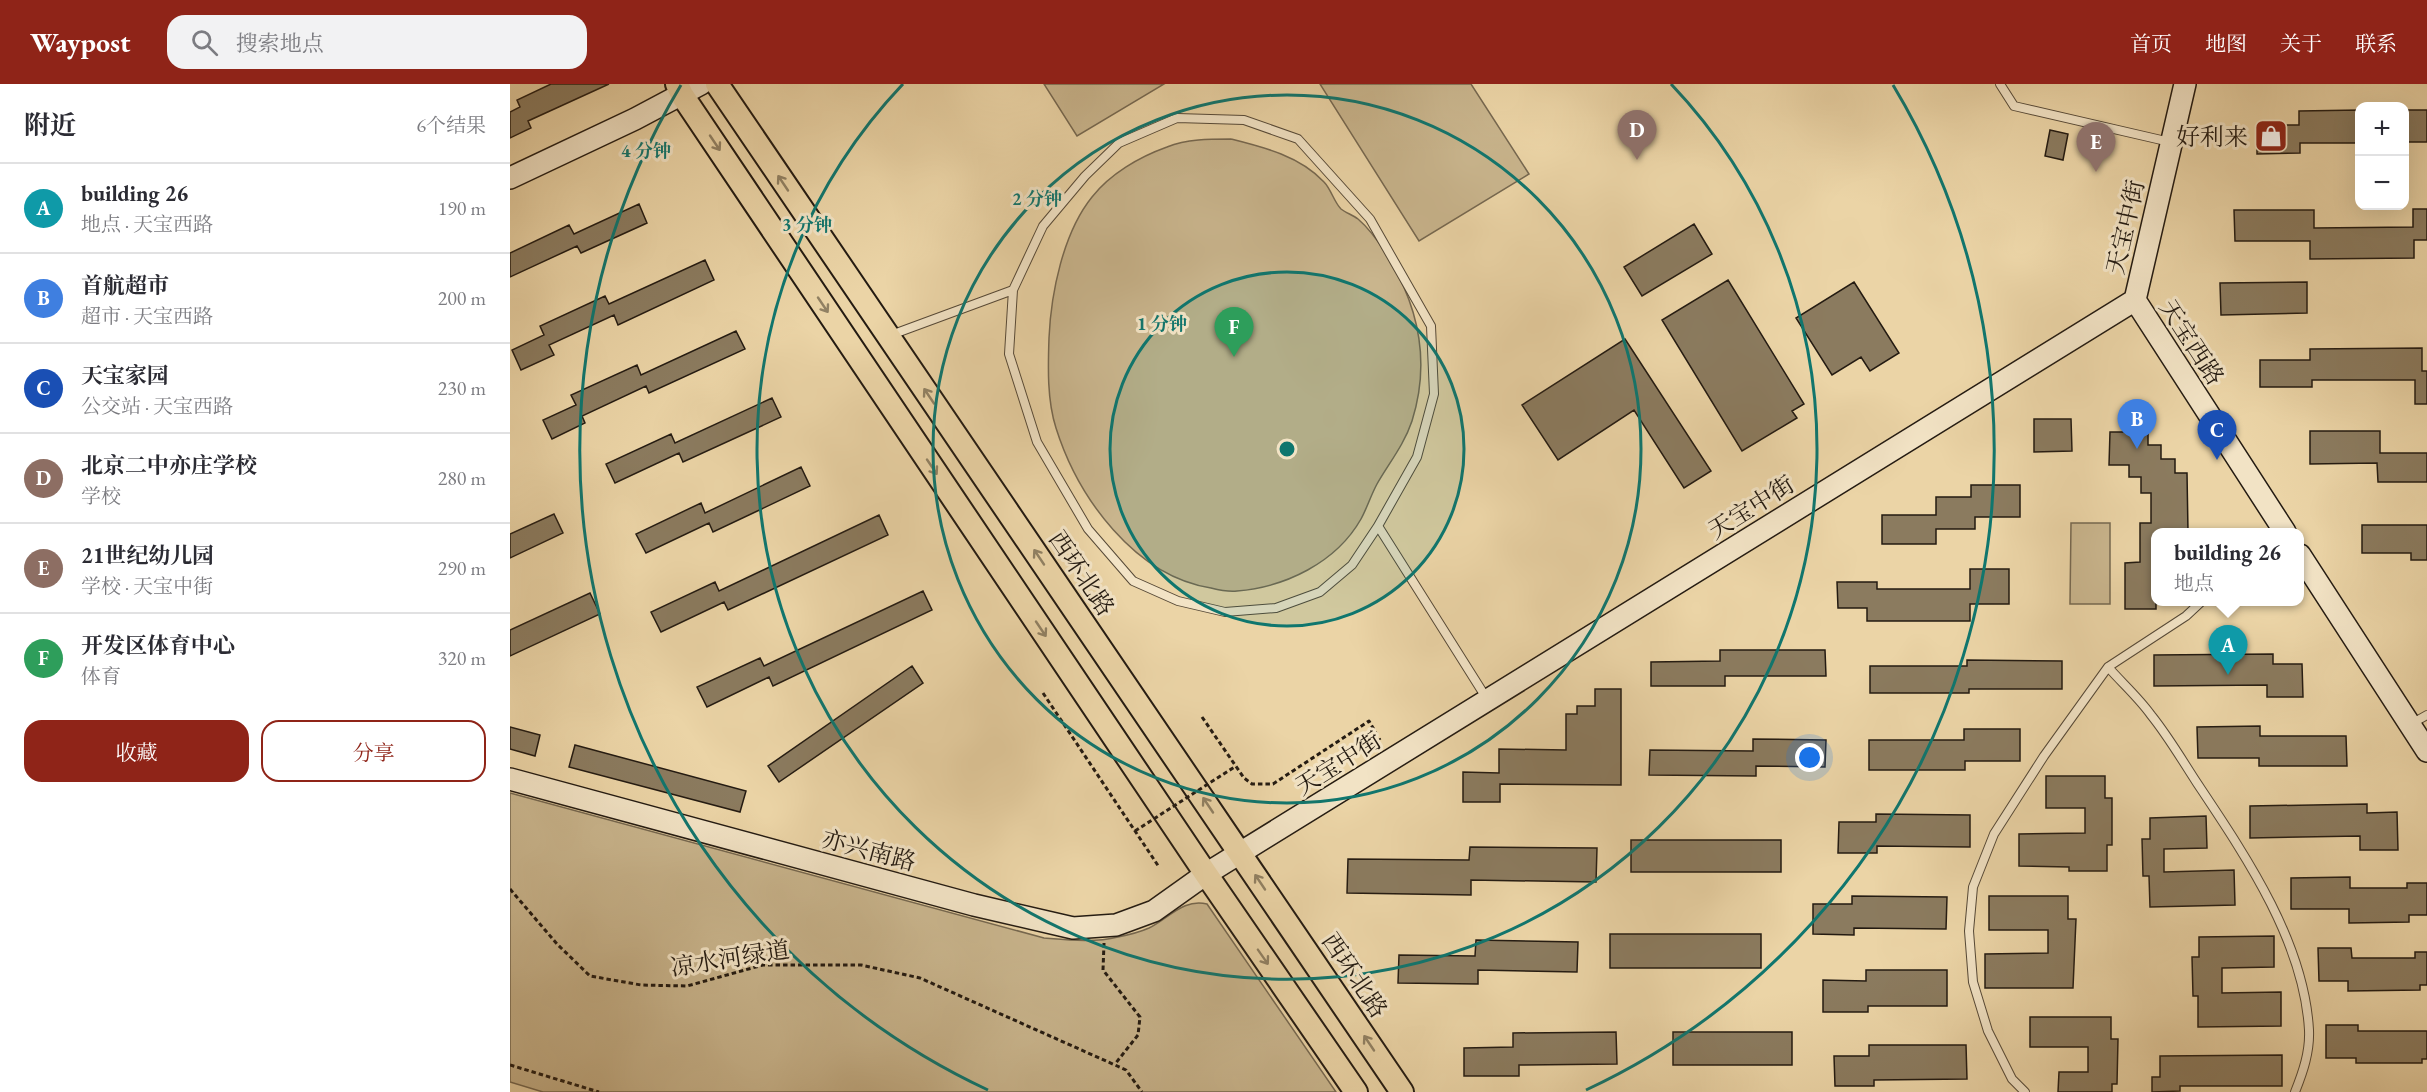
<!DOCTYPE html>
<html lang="zh">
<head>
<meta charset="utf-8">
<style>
  :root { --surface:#fff; --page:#f2f2f3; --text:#2b2b33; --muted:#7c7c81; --line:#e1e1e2; --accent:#8f2418 }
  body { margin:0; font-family:"EB Garamond","Noto Serif SC",serif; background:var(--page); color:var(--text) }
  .controls { position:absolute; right:18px; top:18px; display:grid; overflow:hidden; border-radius:12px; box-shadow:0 6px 24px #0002 }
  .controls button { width:54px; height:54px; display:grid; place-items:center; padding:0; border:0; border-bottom:2px solid var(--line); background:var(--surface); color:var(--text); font:30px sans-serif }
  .you { position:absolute; left:1300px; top:674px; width:21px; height:21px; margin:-15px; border:4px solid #fff; border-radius:50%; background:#1a73e8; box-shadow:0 0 0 9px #1a73e833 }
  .badge { display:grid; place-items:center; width:39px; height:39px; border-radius:50%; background:var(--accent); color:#fff; font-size:20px; font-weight:700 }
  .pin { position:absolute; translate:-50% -50px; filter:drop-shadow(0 2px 3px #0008) }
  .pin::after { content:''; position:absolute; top:32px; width:21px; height:18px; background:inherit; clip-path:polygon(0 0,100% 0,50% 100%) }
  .popup { position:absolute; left:1641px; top:444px; width:153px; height:78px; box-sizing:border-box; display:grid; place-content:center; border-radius:12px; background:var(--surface); filter:drop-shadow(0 2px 4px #0005); font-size:20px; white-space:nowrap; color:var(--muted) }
  .popup b { font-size:22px; color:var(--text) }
  .popup::after { content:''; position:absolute; left:50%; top:100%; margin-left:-12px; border:12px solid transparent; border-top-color:var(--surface) }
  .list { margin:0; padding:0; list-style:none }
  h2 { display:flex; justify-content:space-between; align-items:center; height:78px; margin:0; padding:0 24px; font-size:26px }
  h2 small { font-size:20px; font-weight:400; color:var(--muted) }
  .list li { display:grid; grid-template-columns:39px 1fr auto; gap:18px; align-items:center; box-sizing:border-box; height:90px; padding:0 24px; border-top:2px solid var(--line) }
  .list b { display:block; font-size:22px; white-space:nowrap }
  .list p { margin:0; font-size:20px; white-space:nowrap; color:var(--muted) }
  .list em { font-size:20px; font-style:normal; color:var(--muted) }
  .actions { display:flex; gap:12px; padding:18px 24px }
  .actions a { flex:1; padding:14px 0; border:2px solid var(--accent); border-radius:18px; text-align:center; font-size:21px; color:var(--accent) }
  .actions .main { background:var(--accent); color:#fff }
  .icon { flex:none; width:33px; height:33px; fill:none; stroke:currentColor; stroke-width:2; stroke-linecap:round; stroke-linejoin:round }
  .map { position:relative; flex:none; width:1917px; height:1008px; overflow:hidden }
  header { display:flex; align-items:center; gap:36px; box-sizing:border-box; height:84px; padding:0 30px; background:var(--accent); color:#fff }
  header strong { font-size:28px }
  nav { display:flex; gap:33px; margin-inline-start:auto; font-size:21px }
  .search { width:420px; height:54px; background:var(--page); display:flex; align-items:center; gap:15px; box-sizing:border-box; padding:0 21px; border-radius:18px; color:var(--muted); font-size:22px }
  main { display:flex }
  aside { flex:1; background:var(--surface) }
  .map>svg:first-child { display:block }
  .green { fill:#c9b58d; stroke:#766850; stroke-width:1.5 }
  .building { fill:#8b7b5f; stroke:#241b12; stroke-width:1.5 }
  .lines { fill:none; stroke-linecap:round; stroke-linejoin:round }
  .lane-casing { stroke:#564937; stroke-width:10 }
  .secondary-casing { stroke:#241b12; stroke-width:24 }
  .primary-casing { stroke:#241b12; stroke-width:26 }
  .path { stroke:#241b12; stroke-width:3; stroke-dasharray:4.5 3; stroke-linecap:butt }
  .lane { stroke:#f2e3c5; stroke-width:8 }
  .secondary { stroke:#f2e3c5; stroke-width:21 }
  .primary { stroke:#ebd4a6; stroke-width:22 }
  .path-bridge { stroke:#241b12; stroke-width:3; stroke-dasharray:4.5 3; stroke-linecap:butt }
  .oneway { stroke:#918163 }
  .ring { fill:none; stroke:#0f766e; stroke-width:3 }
  .labels { text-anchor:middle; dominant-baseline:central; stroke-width:6; stroke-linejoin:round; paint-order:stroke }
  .poi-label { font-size:24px; fill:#241b12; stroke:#f2e3c5; text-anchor:end }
  .street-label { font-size:24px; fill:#241b12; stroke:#f2e3c5 }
  .centre { fill:#0f766e; stroke:#f2e3c5; stroke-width:3 }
  .ring-label { font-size:18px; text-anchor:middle; font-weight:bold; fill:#0f766e; stroke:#f2e3c5; stroke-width:6; stroke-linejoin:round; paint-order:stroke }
</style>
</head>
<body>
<header>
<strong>Waypost</strong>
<div class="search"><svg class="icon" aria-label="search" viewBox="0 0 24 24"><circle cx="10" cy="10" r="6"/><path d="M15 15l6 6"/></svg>搜索地点</div>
<nav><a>首页</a><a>地图</a><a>关于</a><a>联系</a></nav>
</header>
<main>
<aside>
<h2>附近<small>6个结果</small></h2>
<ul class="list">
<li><span class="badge" style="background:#0f9aa8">A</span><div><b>building 26</b><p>地点 · 天宝西路</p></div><em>190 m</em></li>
<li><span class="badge" style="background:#3f7fe0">B</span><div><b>首航超市</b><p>超市 · 天宝西路</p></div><em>200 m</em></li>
<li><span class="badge" style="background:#1a4fb4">C</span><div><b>天宝家园</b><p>公交站 · 天宝西路</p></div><em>230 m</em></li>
<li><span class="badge" style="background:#8d6e63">D</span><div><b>北京二中亦庄学校</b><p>学校</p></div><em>280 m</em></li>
<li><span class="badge" style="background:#8d6e63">E</span><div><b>21世纪幼儿园</b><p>学校 · 天宝中街</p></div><em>290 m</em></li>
<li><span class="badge" style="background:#2e9e5b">F</span><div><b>开发区体育中心</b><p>体育</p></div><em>320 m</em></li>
</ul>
<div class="actions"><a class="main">收藏</a><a>分享</a></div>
</aside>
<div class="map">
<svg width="1917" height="1008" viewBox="0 0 1917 1008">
  <rect width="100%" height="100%" fill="#ebd4a6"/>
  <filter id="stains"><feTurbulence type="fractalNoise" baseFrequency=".00333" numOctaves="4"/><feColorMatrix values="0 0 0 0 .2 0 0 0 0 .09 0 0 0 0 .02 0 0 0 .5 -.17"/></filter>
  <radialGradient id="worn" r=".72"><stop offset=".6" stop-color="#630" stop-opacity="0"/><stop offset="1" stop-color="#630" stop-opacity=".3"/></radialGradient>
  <!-- green -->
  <path class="green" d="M534 0H654L567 52Z
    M810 0H961L1019 90 909 157Z
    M721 55C753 63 790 72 814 98 821 105 824 118 831 125 836 129 843 131 848 135 861 146 871 161 880 176 910 227 920 280 902 337 894 361 879 379 867 400 861 411 857 424 851 435 826 479 775 503 727 507 718 508 709 506 701 504 625 492 568 414 546 344 537 316 538 283 539 254 541 209 553 149 582 113 600 90 629 73 657 63 677 55 699 55 721 55Z
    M1561 439H1600V520H1560Z
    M0 709 534 854C558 856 584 859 608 853 618 851 630 848 639 844 659 834 674 814 697 820L826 1008H33L0 998Z"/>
  <!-- building -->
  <path class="building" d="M41 0H99L18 37 21 44 0 54V28L10 23 7 16Z
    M1850 26V59H1790V69L1747 70V41H1789V27Z
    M1894 26H1917V58H1894Z
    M1540 46 1558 50 1553 76 1535 72Z
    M129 120 137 139 71 169 67 162 0 193V169L59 141 64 150Z
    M1903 125H1917V156H1904V174L1800 175V157H1725L1724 126H1804V144L1903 143Z
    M1184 140 1202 170 1132 212 1114 183Z
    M195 176 204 196 108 241 104 231 39 261 44 271 11 286 2 266 34 251 30 242 95 212 99 220Z
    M1218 196 1294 320 1282 327 1287 334 1232 367 1152 236Z
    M1344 198 1389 269 1360 287 1351 273 1322 291 1286 234Z
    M1797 198V229L1711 231 1710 199Z
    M226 247 235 265 139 309 136 302 72 332 75 339 42 355 33 336 66 321 61 311 127 281 131 291Z
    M1115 255 1201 387 1174 404 1124 326 1048 376 1012 321Z
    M1912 264V287H1917V320H1905V296H1802V303H1750V276H1800V265Z
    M262 314 271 333 173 378 169 369 105 399 96 380 161 350 165 359Z
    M1524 335H1561L1562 367 1524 368Z
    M1800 347H1870V369H1917V398H1868L1867 379 1800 380Z
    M1600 348H1638V361H1651V375H1665V389H1677L1678 448H1646V525H1615V479L1630 478V439H1641V409H1631V393H1619V381H1599Z
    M291 383 300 402 203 448 199 439 136 469 126 450 191 419 195 429Z
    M1461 401H1510V433H1465V445H1426V460H1372V431H1426V413H1461Z
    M44 430 53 449 0 474V450Z
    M369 431 378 451 218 526 214 518 151 548 141 528 205 498 209 507Z
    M1852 441H1917V476H1901V469H1852Z
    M1460 485H1499V520H1460V537H1357V524H1328L1327 498H1367V505H1460Z
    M413 507 422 526 263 602 259 593 197 623 187 603 250 574 254 582Z
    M80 509 90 530 0 572V546Z
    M1210 566H1315L1316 592H1215V602H1141V578L1210 577Z
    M1763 570V580H1792L1793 613H1757V601L1644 602V571Z
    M1457 576 1552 577V605H1459V609H1360V582H1457Z
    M402 582 413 599 269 698 258 682Z
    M1085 605H1111V701L990 700V718H953V688L989 689V665L1056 666V630H1067V622H1085Z
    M1750 642V652H1836L1837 682H1749V674H1688L1687 643Z
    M0 643 30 651 25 672 0 665Z
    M1454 645H1510V677H1455V686H1359V656H1454Z
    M1243 655 1316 656 1315 683 1246 682V692L1139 691 1140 666 1243 667Z
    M65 661 236 707 230 728 59 683Z
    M1536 692H1595V714H1602V761H1597V787H1559V783L1509 782V750L1575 749V724H1536Z
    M1857 720V729L1887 728 1888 766H1850V752L1740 754V722Z
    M1366 730 1460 731V763L1367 762V769H1328L1329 738H1366Z
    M1696 732 1697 764 1654 765V788L1724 786 1725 821 1640 823 1639 792H1633L1632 755H1640V734Z
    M1121 756H1271V788H1121Z
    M960 763 1087 764 1086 798 961 796V811L837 809 838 775 959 776Z
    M1840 793V804H1897V799H1917V831H1899V838L1839 839V825H1781V794Z
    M1342 812 1437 813 1436 845 1344 844V851L1303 850V820H1342Z
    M1479 812H1558V835H1566L1563 904H1475V870L1538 869V846H1479Z
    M1100 850H1251V884H1100Z
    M1764 852V883L1712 884V909L1771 908V942L1688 943V912H1683L1682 873H1689V853Z
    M966 856 1068 858 1067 888 968 886V900L888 899 889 871 965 872Z
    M1808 864H1841L1842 874H1905V868H1917V901H1910V906L1838 907V897H1809Z
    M1356 886H1437V922H1358V928H1313V896L1356 897Z
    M1520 933H1601V955H1608L1607 1000H1602V1008H1548L1549 988H1578V963H1520Z
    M1816 941H1848V947H1917V975H1912V979H1846V974H1816Z
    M1106 948 1107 980 1009 981V992H954V964L1003 963V949Z
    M1163 948H1282V981H1163Z
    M1359 961H1456L1457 995 1364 996V1002H1325L1324 972H1359Z
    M1772 971V1002H1670V1007L1642 1008V993H1650V972Z"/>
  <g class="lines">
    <!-- lane casing -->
    <g class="lane-casing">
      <path id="lane" d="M1490 0 1504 22 1660 58
        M503 206 499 270 527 358 578 445 623 497 668 517 715 528 766 524 810 508 842 481 868 442
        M381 251 503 206 533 142 575 92 609 59 667 34 734 36 788 55 860 135 921 242 924 310 907 373 868 442 977 615
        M1598 583C1612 599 1629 614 1641 631 1658 652 1672 676 1687 699 1735 771 1794 857 1799 946 1800 968 1793 988 1785 1008
        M1901 640 1917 631
        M1515 1008 1502 995 1478 947 1463 898 1459 847 1463 803 1484 750 1534 672 1598 583 1676 532 1691 518"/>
    </g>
    <!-- secondary casing -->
    <g class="secondary-casing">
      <path id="secondary" d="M0 94 125 35 191 0
        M1625 216 1775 448
        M1790 471 1917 667
        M0 695 464 821 563 844 606 841 644 827 696 790 1625 216 1675 0"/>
    </g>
    <!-- primary casing -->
    <g class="primary-casing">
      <path id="primary" d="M167 0 172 11 696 790 846 1008
        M207 0 892 1008"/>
    </g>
    <!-- path -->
    <path class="path" d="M533 609 649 783
      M692 633 734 694 742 700H763L859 637 870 656
      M0 805 47 860 80 892 131 901 177 902 253 881H351L410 894 605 981 616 986 632 1008
      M594 859 593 886 630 933 628 951 605 980
      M0 981 89 1008"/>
    <!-- lane -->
    <use href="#lane" class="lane"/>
    <!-- secondary -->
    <use href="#secondary" class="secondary"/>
    <!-- primary -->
    <use href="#primary" class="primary"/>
    <!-- path-bridge -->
    <path class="path-bridge" d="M625 747 726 682"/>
  </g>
  <!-- one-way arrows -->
  <defs><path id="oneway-shaft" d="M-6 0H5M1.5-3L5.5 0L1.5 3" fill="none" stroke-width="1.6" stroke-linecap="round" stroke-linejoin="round" transform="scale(1.5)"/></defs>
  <g class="oneway">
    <use href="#oneway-shaft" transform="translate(205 59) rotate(56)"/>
    <use href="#oneway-shaft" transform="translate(273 99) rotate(-124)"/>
    <use href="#oneway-shaft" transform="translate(313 221) rotate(56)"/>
    <use href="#oneway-shaft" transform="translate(419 312) rotate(-124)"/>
    <use href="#oneway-shaft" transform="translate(422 383) rotate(56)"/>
    <use href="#oneway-shaft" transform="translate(529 473) rotate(-124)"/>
    <use href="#oneway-shaft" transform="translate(531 545) rotate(56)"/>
    <use href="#oneway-shaft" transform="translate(698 721) rotate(-124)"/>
    <use href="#oneway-shaft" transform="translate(750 798) rotate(-124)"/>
    <use href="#oneway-shaft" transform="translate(753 873) rotate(55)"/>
    <use href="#oneway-shaft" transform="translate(859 959) rotate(-124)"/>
  </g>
  <!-- distance rings -->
  <circle cx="777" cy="365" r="177" fill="#0f766e" fill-opacity=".12"/>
  <g class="ring">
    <circle cx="777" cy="365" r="177"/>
    <circle cx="777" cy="365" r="354"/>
    <path d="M1161 0A530 530 0 1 1 393 0"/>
    <path d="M478 1006A707 707 0 0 1 171 1M1383 1A707 707 0 0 1 1076 1006"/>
  </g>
  <!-- icons -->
  <defs>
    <g id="shop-square" transform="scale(1.725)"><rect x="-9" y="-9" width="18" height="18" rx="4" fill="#8f2418" stroke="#f2e3c5"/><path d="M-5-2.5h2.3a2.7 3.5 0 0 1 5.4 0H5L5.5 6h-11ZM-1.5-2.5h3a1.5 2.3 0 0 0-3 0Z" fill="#fff"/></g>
  </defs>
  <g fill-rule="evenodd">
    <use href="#shop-square" x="1761" y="52"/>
  </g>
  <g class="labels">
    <!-- poi labels -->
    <g class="poi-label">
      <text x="1738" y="52">好利来</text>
    </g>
    <!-- street labels -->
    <g class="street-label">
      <text transform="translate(1615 143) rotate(-77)">天宝中街</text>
      <text transform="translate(1682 258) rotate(57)">天宝西路</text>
      <text transform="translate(1241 423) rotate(-32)">天宝中街</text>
      <text transform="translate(572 489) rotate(56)">西环北路</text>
      <text transform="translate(828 679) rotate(-32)">天宝中街</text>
      <text transform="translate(359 766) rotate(15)">亦兴南路</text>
      <text transform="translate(220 874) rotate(-9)">凉水河绿道</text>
      <text transform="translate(845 891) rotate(56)">西环北路</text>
    </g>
  </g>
  <circle cx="777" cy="365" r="9" class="centre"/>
  <g class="ring-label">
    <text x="136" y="73">4 分钟</text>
    <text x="527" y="121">2 分钟</text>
    <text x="297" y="147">3 分钟</text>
    <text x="652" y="246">1 分钟</text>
  </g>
  <rect width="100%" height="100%" filter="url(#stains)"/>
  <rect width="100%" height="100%" fill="url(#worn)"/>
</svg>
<div class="controls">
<button>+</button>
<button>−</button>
</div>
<div class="you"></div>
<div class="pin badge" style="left:1718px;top:591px;background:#0f9aa8">A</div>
<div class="popup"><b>building 26</b>地点</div>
<div class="pin badge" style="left:1627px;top:365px;background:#3f7fe0">B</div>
<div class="pin badge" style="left:1707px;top:376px;background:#1a4fb4">C</div>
<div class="pin badge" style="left:1127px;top:76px;background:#8d6e63">D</div>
<div class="pin badge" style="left:1586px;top:88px;background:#8d6e63">E</div>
<div class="pin badge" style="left:724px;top:273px;background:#2e9e5b">F</div>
</div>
</main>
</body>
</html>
